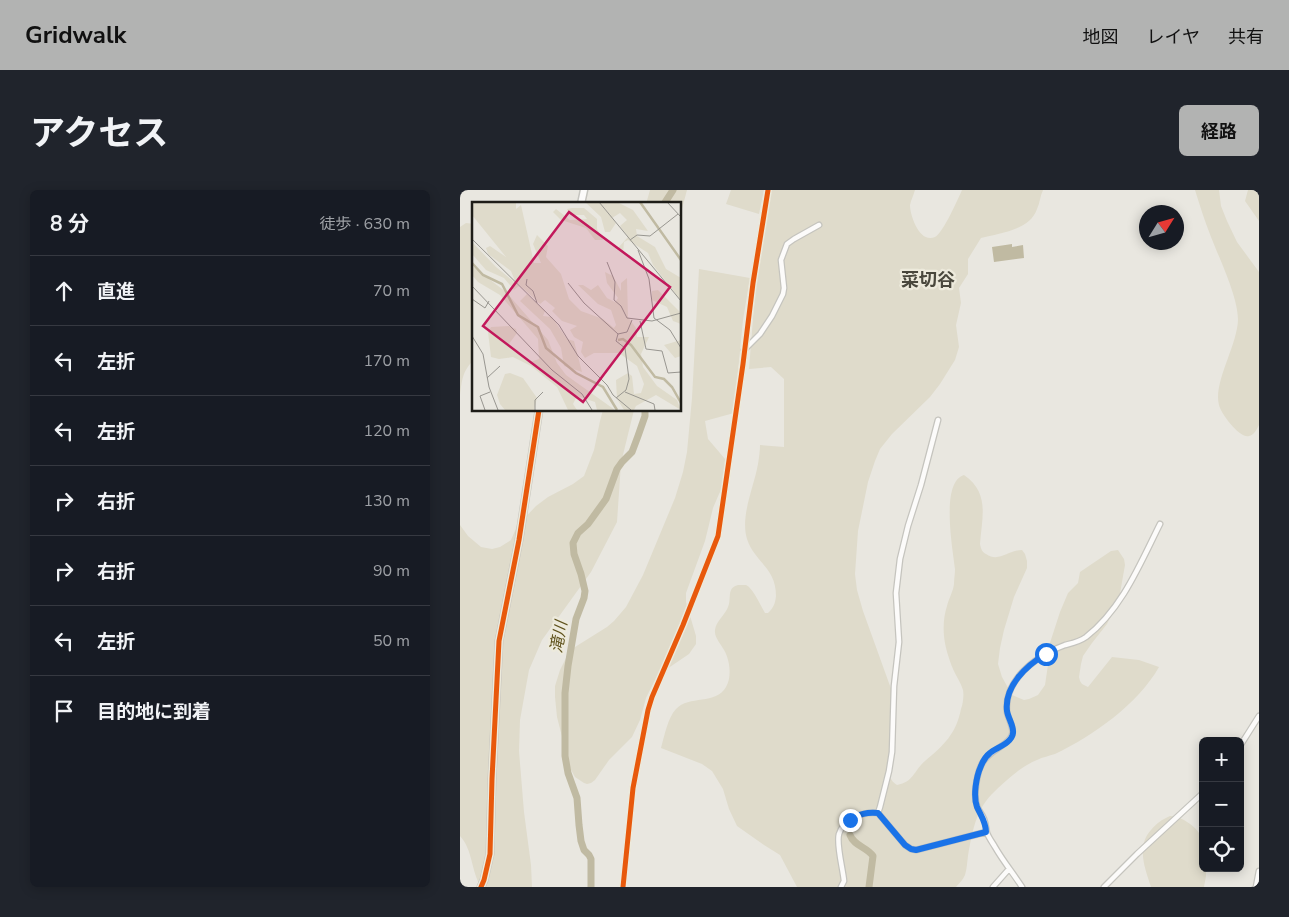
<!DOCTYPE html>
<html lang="ja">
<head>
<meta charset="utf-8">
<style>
  :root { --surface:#171b24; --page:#20242c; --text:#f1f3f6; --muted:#9ea1a6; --line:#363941; --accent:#b2b3b2 }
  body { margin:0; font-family:"Nunito Sans","Noto Sans JP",sans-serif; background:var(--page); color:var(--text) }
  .controls { position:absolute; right:15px; bottom:15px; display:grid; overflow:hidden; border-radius:8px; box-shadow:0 2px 12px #0003 }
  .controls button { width:45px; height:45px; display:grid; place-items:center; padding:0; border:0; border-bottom:1px solid var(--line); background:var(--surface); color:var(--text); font:25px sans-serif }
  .compass { position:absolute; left:679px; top:15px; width:45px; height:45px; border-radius:50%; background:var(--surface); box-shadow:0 2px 12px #0003; rotate:53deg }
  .stop { position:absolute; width:15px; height:15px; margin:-11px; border:4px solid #1a73e8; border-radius:50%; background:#fff }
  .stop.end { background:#1a73e8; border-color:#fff; box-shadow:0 1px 5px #0008 }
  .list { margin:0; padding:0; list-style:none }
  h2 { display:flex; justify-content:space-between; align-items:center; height:65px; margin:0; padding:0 20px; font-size:21px }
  h2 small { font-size:16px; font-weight:400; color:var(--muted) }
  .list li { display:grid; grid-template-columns:32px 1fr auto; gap:15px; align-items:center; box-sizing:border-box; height:70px; padding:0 20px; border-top:1px solid var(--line) }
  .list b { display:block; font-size:19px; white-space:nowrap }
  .list em { font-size:16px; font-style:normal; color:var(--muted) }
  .icon { flex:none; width:28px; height:28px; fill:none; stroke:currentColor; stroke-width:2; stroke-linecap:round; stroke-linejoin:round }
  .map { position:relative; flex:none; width:799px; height:697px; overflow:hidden; border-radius:8px }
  header { display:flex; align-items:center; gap:30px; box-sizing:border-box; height:70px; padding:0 25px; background:var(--accent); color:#111 }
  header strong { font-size:24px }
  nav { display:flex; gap:28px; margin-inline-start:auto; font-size:18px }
  .intro { display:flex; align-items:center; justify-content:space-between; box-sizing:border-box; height:120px; padding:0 30px }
  h1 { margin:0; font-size:35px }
  .button { padding:12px 22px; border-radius:8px; background:var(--accent); color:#111; font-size:18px; font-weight:700 }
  main { display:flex; gap:30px; padding:0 30px }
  aside { flex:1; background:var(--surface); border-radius:8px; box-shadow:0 2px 12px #0003 }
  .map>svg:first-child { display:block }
  .green { fill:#dfdbcb }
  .water { fill:#c0baa2 }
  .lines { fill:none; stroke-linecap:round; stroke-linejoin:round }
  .river { stroke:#c0baa2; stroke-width:7 }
  .street-casing { stroke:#c5c4be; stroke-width:7 }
  .secondary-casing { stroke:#c5c4be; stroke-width:9 }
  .street { stroke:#fcfbfa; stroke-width:4.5 }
  .secondary { stroke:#fcfbfa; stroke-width:6 }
  .cycleway-casing { stroke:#edeadc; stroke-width:8 }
  .cycleway { stroke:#e8590c; stroke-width:5 }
  .route { stroke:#1a73e8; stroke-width:6 }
  .labels { text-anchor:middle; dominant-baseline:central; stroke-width:4.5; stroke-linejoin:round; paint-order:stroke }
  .water-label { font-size:16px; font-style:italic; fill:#5f521c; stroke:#edeadc }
  .quarter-label { font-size:18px; font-weight:bold; fill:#4a483d; stroke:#edeadc }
  .inset-river { fill:none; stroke:#c0baa2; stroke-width:2.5 }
  .inset-road { fill:none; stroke:#989690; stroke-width:1 }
  .view { fill:#c2185b; fill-opacity:0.15; stroke:#c2185b; stroke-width:2.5 }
  .inset-edge { fill:none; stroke:#1e1d18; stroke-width:2.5 }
</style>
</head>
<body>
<header>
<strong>Gridwalk</strong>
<nav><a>地図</a><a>レイヤ</a><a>共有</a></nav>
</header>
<div class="intro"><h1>アクセス</h1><a class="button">経路</a></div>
<main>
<aside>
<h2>8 分<small>徒歩 · 630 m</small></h2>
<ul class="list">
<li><svg class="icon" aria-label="ahead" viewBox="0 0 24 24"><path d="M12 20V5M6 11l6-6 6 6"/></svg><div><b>直進</b></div><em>70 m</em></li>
<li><svg class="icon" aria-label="left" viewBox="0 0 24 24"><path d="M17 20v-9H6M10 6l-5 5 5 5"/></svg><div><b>左折</b></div><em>170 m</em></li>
<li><svg class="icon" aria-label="left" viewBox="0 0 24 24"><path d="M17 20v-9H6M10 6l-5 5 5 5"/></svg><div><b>左折</b></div><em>120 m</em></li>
<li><svg class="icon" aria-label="right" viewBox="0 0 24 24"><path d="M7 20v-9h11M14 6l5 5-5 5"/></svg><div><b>右折</b></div><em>130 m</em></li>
<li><svg class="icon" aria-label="right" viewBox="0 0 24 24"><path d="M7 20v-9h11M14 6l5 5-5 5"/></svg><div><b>右折</b></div><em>90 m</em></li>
<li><svg class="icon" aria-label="left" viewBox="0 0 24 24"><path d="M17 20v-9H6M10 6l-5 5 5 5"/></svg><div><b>左折</b></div><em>50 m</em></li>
<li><svg class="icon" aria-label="arrive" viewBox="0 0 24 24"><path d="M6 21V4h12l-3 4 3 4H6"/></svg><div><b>目的地に到着</b></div></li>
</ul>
</aside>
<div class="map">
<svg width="799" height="697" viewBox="0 0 799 697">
  <rect width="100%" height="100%" fill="#e9e7e0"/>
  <!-- green -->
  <path class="green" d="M190 0H227L220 26V14H186Z
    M271 0H304L299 24 266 14Z
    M310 0H455C454 4 451 10 450 15 450 26 460 54 475 47 483 43 498 9 502 0H583C580 6 580 13 577 19 570 40 540 43 521 48L508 69V84L499 98 501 113 496 135 499 157 495 170 480 194 470 207 432 244 420 259 415 271 408 292 398 341 395 384 397 400 403 421 434 507 436 535 435 554 429 582C430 588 432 592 437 595 454 592 454 580 465 571 484 555 496 544 501 519 503 514 504 505 503 500 501 493 496 486 493 479 489 469 485 457 484 446 483 436 484 425 487 416 489 408 493 402 494 394 494 389 495 384 495 379 493 360 480 292 504 285 530 303 522 327 520 354 521 359 522 362 526 364 539 373 548 360 562 360L565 364 567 371V378L554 407 544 440 540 458 538 474 542 487 552 505 564 510 569 509 578 505 585 495 589 468 588 459 600 422 608 403 618 393 620 382 651 361 658 360 664 369 665 375 659 409 647 434 632 453 623 466 621 474 619 487 620 491 622 494 628 497 652 467 679 470 699 477C678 514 633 546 595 564 589 566 583 567 577 570 560 577 545 591 532 604 515 621 512 644 508 666 507 672 507 679 505 685 503 690 499 693 496 697H337L320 665 304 655 277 636 269 619 263 599 252 581 242 574 201 558C204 547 208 527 216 519 229 505 256 515 266 497 272 487 270 470 264 460 261 454 254 447 255 440 256 431 265 425 268 417 272 409 266 398 278 395 281 395 284 395 286 395 293 398 301 416 305 423H308C314 417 315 414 316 406 316 377 295 373 287 349 280 326 294 297 298 274 299 268 300 261 300 255L324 257V189L311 177 289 179 297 77Z
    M735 0H759L761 16 767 31 777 52 799 82V235C797 239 794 245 789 246 780 249 761 224 759 215 753 193 777 156 778 130 778 107 760 70 751 47 745 32 740 16 735 0Z
    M788 0H799V31L785 11Z
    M6 33 14 34V170C2 181 2 191 0 205V37Z
    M239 79 290 88 283 130 274 223 245 231 248 249 271 276 266 291 259 304 253 318 245 351 226 403V412L236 446V454L229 464 204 481 194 492 186 508 180 530 172 547 149 570 135 590 131 593 127 594 124 593 115 587 110 578 97 527 95 507V496L100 480 109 462 115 457 147 437 154 431 166 417 183 385 215 308 223 282 227 262 232 208Z
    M143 220H174L161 273 157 332 131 382 82 450 69 480 60 530 59 561 64 622 71 675 72 697H21C11 681 13 660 0 646V335L8 346 21 357 32 359 40 357 51 350 57 336 76 316 88 307 113 294 124 286 134 260 140 231Z
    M710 626C723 627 738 637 742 649 745 657 743 670 743 678H746V686L744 697H691C685 679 676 656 691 640 697 633 701 630 710 626Z"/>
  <!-- water -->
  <path class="water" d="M552 54V57L563 55 564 68 534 72 532 57Z"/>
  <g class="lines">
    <!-- river -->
    <path class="river" d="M204 14 213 0
      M390 645C394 656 407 657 413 666L409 697
      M131 697V669L129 665 124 660 121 651 119 635 117 608 108 583 105 566V503L108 476 116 429 124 408 125 401 121 384 114 364 113 353 118 343 128 334 146 309 157 279 162 272 172 262 178 246 185 226V220"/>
    <!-- street casing -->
    <g class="street-casing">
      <path id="street" d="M284 160 300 144 312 126 323 104 324 98 321 70 327 54 334 49 359 35
        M780 556 799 526
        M418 623 420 617 429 581 432 562 434 496 439 452 436 403 440 369 448 336 461 295 478 230
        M163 697 173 598 188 520 192 507 223 435 258 346 283 174 293 93 308 0
        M381 697 384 691C383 679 376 654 379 644 381 636 388 631 395 627 403 623 409 622 418 623L445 655 451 659 456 660 526 642
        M533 697 549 679
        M562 697C553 683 543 671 535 657 532 652 529 648 527 643 526 639 526 634 524 629 522 624 518 620 517 616 513 605 517 581 523 572 530 560 545 557 551 547 556 540 548 529 547 522 546 512 549 501 554 493 565 475 586 462 605 455 613 453 619 452 626 447 662 419 680 374 700 334
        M644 697 677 664 743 603
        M796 697 799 681"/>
    </g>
    <!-- secondary casing -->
    <g class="secondary-casing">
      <path id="secondary" d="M121 14 124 0
        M21 697 24 690 30 664 32 589 39 451 59 350 79 220"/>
    </g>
    <!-- street -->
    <use href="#street" class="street"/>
    <!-- secondary -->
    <use href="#secondary" class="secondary"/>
    <!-- cycleway casing -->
    <g class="cycleway-casing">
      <path id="cycleway" d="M21 697 24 690 30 664 32 589 39 451 59 350 79 220
        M163 697 173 598 188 520 192 507 223 435 258 346 283 174 293 93 308 0"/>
    </g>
    <!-- cycleway -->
    <use href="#cycleway" class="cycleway"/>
  </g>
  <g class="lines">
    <!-- route -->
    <path class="route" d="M390 630C400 624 406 622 418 623L445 655 451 659 456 660 526 642C526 632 521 626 517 617 513 606 516 587 521 576 523 571 526 566 530 563 536 558 552 553 553 543 554 536 548 528 547 521 544 496 567 475 586 464"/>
  </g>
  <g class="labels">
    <!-- water labels -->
    <g class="water-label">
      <text transform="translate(99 447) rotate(-80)">滝川</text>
    </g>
    <!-- quarter labels -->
    <g class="quarter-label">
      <text x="468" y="90">菜切谷</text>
    </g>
  </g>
  <!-- overview -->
  <g transform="translate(12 12)">
    <rect width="209" height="209" fill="#e9e7e0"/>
    <path d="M0 0H44V7L49 3 62 61H69L61 42 65 33 76 44 74 55 89 72 97 97 109 109 131 117 142 126 144 123 139 108 126 102 106 83H111L119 88 126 83 135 96 143 100 146 96 135 81 133 70 141 74 149 89V81L155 76 156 115 164 126 165 135H177L169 152 171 165 185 184 205 198 209 208 184 193 164 204 162 208H152L145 197 144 178 156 171 160 174 162 192 169 191 172 182 165 164 147 151H122L113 156 109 150 111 140 102 135 98 128 105 124 90 119 80 109 83 106 73 98 68 102 43 79 39 69 16 52 14 46 18 44 34 55 0 13ZM113 0H145L161 8 176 29 164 27 165 34 183 45 194 67 209 76V99L181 63 176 51 156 38 152 40 151 51 146 46 156 35 148 24 155 18 148 11 140 16 144 21 138 30H133L129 15ZM100 6H112L125 17V27L131 38H123L114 26 89 18 81 10 84 7 98 18 115 17 112 13H98L95 7ZM0 40 24 65 47 84 42 88 32 76 14 68 0 52ZM0 64 34 90 76 138 85 161 94 173 143 208H125L123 200 105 194 101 202 105 208H96L85 185 59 164 41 155 27 157 19 155 16 130 19 125 37 124 44 127 45 131 37 142 58 160 67 157 66 137 28 93 6 80 0 73ZM186 88 209 111V122L201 119 195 105 180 98V89ZM55 92 73 109 71 114 80 115 95 137 102 139 110 170 92 164 89 146 78 127 48 99ZM209 138V154L203 156 192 143ZM38 171 51 176 65 196 62 208H33L28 202 25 193 33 172Z" fill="#dfdbcb"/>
    <path class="inset-river" d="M168 0 209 58M0 61 11 73 30 82 46 113 66 125 74 146 104 171 131 185 145 208M146 138 151 137 159 143 183 175 192 177 200 185 209 201"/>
    <path class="inset-road" d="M127 0 209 99M195 0 209 15M0 37 87 123 106 154 135 183 141 193 159 208M158 38 165 33 178 34 206 12M166 48 177 77 182 116 198 128 209 146M135 60 143 80 142 98 149 104 155 116 180 119 209 111M55 77 54 83 61 89 65 101M96 81 112 101 146 132M0 84 80 168 110 192 120 208M0 97 13 106 17 99M168 119 174 147 190 149 196 171 209 170M146 132 155 130 160 118M0 134 11 152 17 185 26 208M15 176 28 164M153 190 182 202 183 208M144 196 154 188 157 177 153 146 144 139 146 132M13 208 8 194 18 190M63 208V198L71 190"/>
    <path class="view" d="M97 10 198 85 111 200 11 124Z"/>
    <rect width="209" height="209" class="inset-edge"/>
  </g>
</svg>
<div class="controls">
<button>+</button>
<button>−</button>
<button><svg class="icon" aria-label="locate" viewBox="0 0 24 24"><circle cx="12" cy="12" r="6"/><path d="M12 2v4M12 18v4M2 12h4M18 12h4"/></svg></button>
</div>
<svg class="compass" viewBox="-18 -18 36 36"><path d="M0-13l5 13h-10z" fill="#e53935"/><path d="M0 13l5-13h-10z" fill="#9ea1a6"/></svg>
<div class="stop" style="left:586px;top:464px"></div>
<div class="stop end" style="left:390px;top:630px"></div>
</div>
</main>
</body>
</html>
